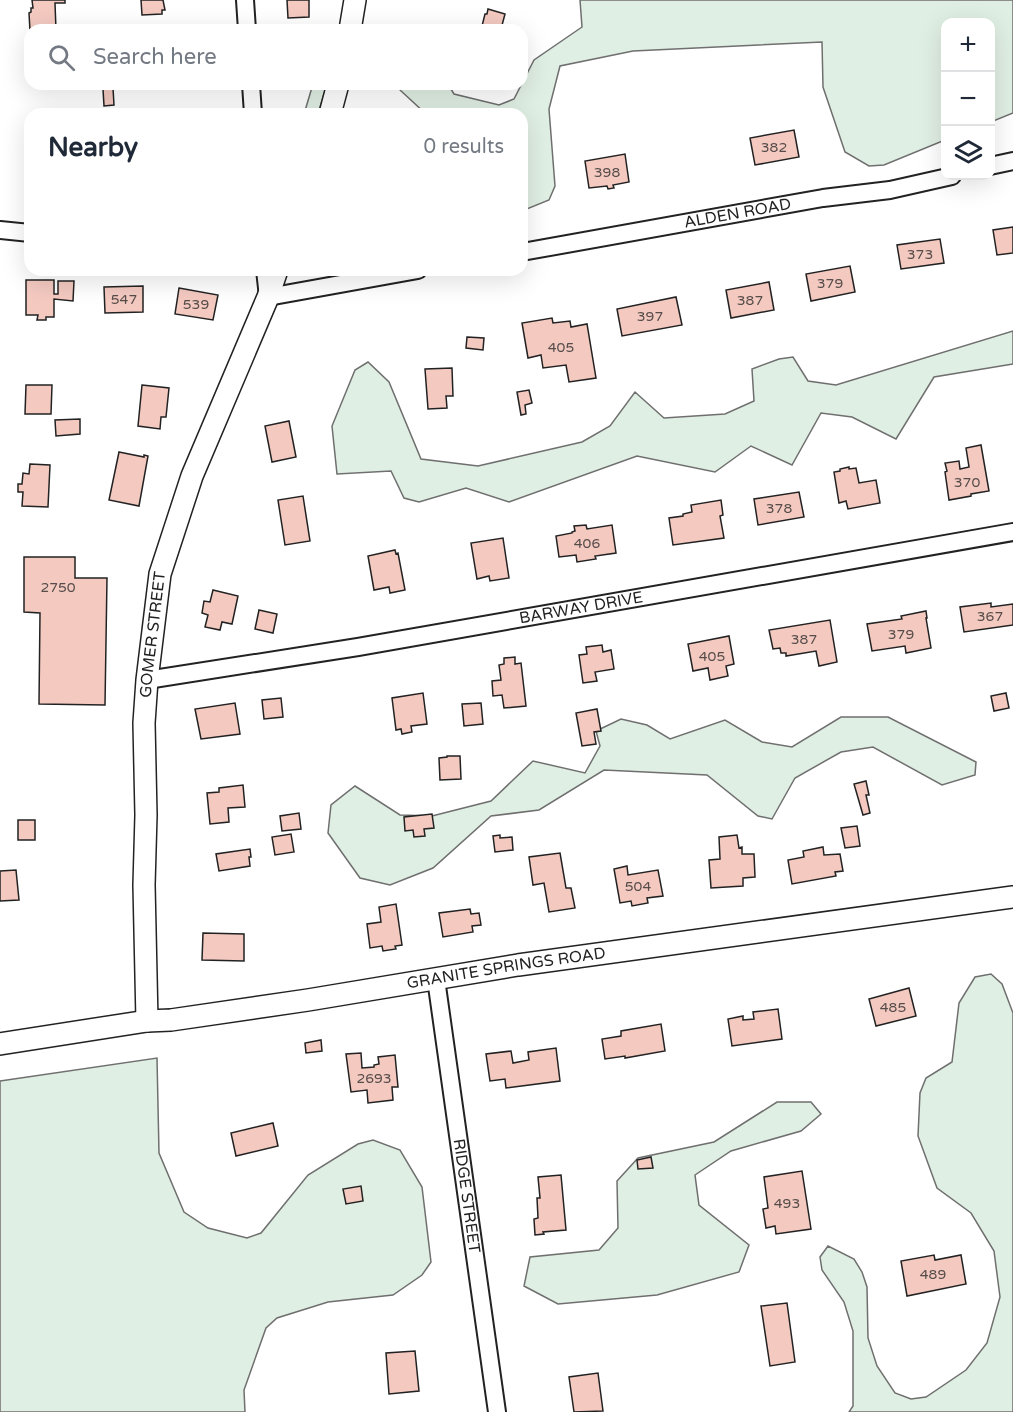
<!DOCTYPE html>
<html lang="en">
<head>
<meta charset="utf-8">
<style>
  :root { --surface:#fff; --page:#f2f2f3; --text:#1f2937; --muted:#747a83; --line:#e0e1e3 }
  body { margin:0; font-family:"Varela Round",sans-serif; background:var(--page); color:var(--text) }
  .controls { position:absolute; right:18px; top:18px; display:grid; overflow:hidden; border-radius:12px; box-shadow:0 6px 24px #0002 }
  .controls button { width:54px; height:54px; display:grid; place-items:center; padding:0; border:0; border-bottom:2px solid var(--line); background:var(--surface); color:var(--text); font:30px sans-serif }
  .list { margin:0; padding:0; list-style:none }
  h2 { display:flex; justify-content:space-between; align-items:center; height:78px; margin:0; padding:0 24px; font-size:26px }
  h2 small { font-size:20px; font-weight:400; color:var(--muted) }
  .icon { flex:none; width:33px; height:33px; fill:none; stroke:currentColor; stroke-width:2; stroke-linecap:round; stroke-linejoin:round }
  .map { position:relative; flex:none; width:1013px; height:1412px; overflow:hidden }
  .search { position:absolute; background:var(--surface); box-shadow:0 6px 24px #0002; left:24px; top:24px; width:504px; height:66px; display:flex; align-items:center; gap:15px; box-sizing:border-box; padding:0 21px; border-radius:18px; color:var(--muted); font-size:22px }
  .panel { position:absolute; background:var(--surface); box-shadow:0 6px 24px #0002; left:24px; top:108px; width:504px; height:168px; border-radius:18px }
  .map>svg:first-child { display:block }
  .green { fill:#e0efe3; stroke:#6f6f6f; stroke-width:1.5 }
  .building { fill:#f3c9c0; stroke:#222; stroke-width:1.5 }
  .lines { fill:none; stroke-linecap:round; stroke-linejoin:round }
  .minor-casing { stroke:#222; stroke-width:20 }
  .tertiary-casing { stroke:#222; stroke-width:24 }
  .minor { stroke:#fff; stroke-width:16 }
  .tertiary { stroke:#fff; stroke-width:21 }
  .labels { text-anchor:middle; dominant-baseline:central; stroke-width:4.5; stroke-linejoin:round; paint-order:stroke }
  .number-label { font-size:14px; fill:#564c4a }
  .street-label { font-size:16px; fill:#222; stroke:#fff }
</style>
</head>
<body>
<div class="map">
<svg width="1013" height="1412" viewBox="0 0 1013 1412">
  <rect width="100%" height="100%" fill="#fff"/>
  <!-- green -->
  <path class="green" d="M580 0H1013V113L991 122 990 22H946L945 140 884 165 869 166 845 152 823 87 822 42 633 51 560 66 549 109 555 186 549 200 522 211V114H426L400 90V84H448L454 94 499 105 514 99 534 60 582 27Z
    M313 84H327L318 114H304Z
    M1013 331V364L934 377 896 439 852 417 821 413 792 465 751 446 715 472 637 456 509 502 466 488 419 502 404 498 391 471 337 474 332 426 355 370 368 362 389 382 421 459 478 466 582 442 610 426 635 392 664 418 725 414 754 401 752 369 779 359 793 357 808 381 836 385Z
    M841 717H888L976 762 975 775 942 785 873 747 841 752 795 778 772 819 758 816 707 775 604 770 539 810 491 816 433 868 390 885 360 878 328 833 331 805 355 786 400 815 432 816 491 801 533 761 585 773 600 746 596 731 621 719 647 725 670 739 725 720 762 742 792 747Z
    M991 974 1002 984 1013 1013V1412H849L853 1406V1331L844 1302 822 1270 820 1257 828 1246 854 1259 862 1272 867 1287 868 1338 877 1366 895 1393 911 1399 926 1397 966 1370 987 1343 1000 1297 994 1251 971 1213 937 1188 918 1136 920 1093 926 1078 952 1062 959 1003 975 977Z
    M157 1058 159 1153 184 1212 208 1228 247 1238 261 1233 308 1175 358 1144 373 1140 400 1150 422 1187 431 1262 422 1275 393 1295 328 1302 277 1318 266 1328 244 1390 245 1412H0V1081Z
    M777 1102H811L821 1114 801 1131 731 1151 695 1175 699 1205 749 1245 739 1272 657 1295 558 1304 524 1286 530 1257 599 1250 618 1228 617 1181 638 1158 714 1142Z"/>
  <!-- building -->
  <path class="building" d="M32 0H65V3H55L56 30H30V31L29 13 31 12V8H33Z
    M141 0H163L165 10H162V14L142 15Z
    M287 0H309V17L288 18Z
    M488 9 505 14 501 29 504 30H481L485 14H487Z
    M113 88 114 105 104 106 103 89Z
    M794 130 799 157 755 165 750 138Z
    M625 154 629 182 613 185 614 188 608 189 607 186 589 188 585 161Z
    M1013 227V253L997 255 993 230Z
    M940 239 944 263 901 269 897 245Z
    M850 266 855 292 811 301 806 274Z
    M26 280H54V294H58V281H74L73 301 54 299V317H46V320H37L38 315H26Z
    M769 282 774 310 731 318 726 290Z
    M143 286V312L105 313 104 287Z
    M179 288 218 295 213 320 175 314Z
    M676 297 682 325 622 336 617 309Z
    M552 318 553 323 570 321 571 327 587 324 596 378 569 382 566 365 543 368 541 355 528 358 522 323Z
    M467 337 484 338 483 350 466 348Z
    M452 368 453 396H446L447 408 428 409 425 369Z
    M26 385H52L51 414H25Z
    M142 385 169 388 166 417H161L160 429 138 426Z
    M529 390 532 403 525 405 526 414 521 415 517 392Z
    M80 419V434L56 436 55 420Z
    M289 421 296 457 272 462 265 426Z
    M981 445 989 491 971 494V496L949 500 945 472 947 471 945 463 959 461 960 469 969 467 966 448Z
    M119 452 144 457V455L148 456 139 506 109 500Z
    M30 464 50 465 48 507 22 506 23 492H18V484H22L23 473 29 474Z
    M849 467V469L856 468 859 483 876 480 880 503 848 509 846 501 839 503 834 472 840 471V469Z
    M799 492 804 517 758 525 754 499Z
    M303 496 310 541 285 545 278 500Z
    M721 500 723 515 720 516 724 538 673 545 669 518 683 516V514L692 512 691 505Z
    M586 525 587 529 612 525 616 553 595 556 596 559 577 562 576 555 559 557 556 536 572 533V532L575 531 574 526Z
    M503 538 509 578 490 581 489 576 477 579 471 543Z
    M395 550 396 554 398 553 405 590 390 593 389 587 374 590 368 556Z
    M24 557H75V578H107L105 705 39 704 40 613 24 612Z
    M213 590 238 596 232 624 222 622 220 630 205 627 208 615 202 613 204 601 210 602Z
    M991 603V607L1013 604V625L964 632 960 607Z
    M259 610 277 614 273 633 255 629Z
    M926 611 927 618H926L931 648 906 653 905 646 872 651 867 624 902 619 901 616Z
    M830 620 837 662 819 666 816 651 786 656V653H781L780 648 773 649 769 630Z
    M729 636 734 664 726 666 728 676 710 680 708 668 693 671 688 644Z
    M602 645 603 652 611 650 614 669 595 672 597 681 583 683 579 655 587 654 586 647Z
    M515 657V664L521 663 526 706 504 708 502 695 493 696 492 681 501 680 499 665 504 664V658Z
    M423 693 427 724 411 726 412 732 402 734 401 729 396 730 392 698Z
    M1006 693 1009 708 994 711 991 696Z
    M281 698 283 717 264 719 262 700Z
    M235 703 240 734 201 739 195 709Z
    M481 703 483 724 464 726 462 704Z
    M597 709 601 731 594 732 596 744 582 746 576 713Z
    M447 756H460L461 779 440 780 439 758 447 757Z
    M866 781 869 795H866L870 813 863 815 854 784Z
    M243 785 245 807 228 808 229 822 210 824 207 793 219 792V788Z
    M299 813 301 829 282 831 280 816Z
    M432 814 434 828 424 829 425 836 414 837 413 830 405 831 404 817Z
    M18 820H35V840H18Z
    M857 826 860 846 845 848 841 828Z
    M291 834 294 852 275 855 272 837Z
    M500 835V838L512 837 513 850 495 852 493 836Z
    M737 835 739 848 742 847V854H754L755 877 743 878V886L711 888 709 860 720 859 719 837Z
    M823 847 824 855 840 854 843 871 835 872 836 876 792 884 788 860 804 857 803 851Z
    M250 849 251 857H249L250 866 219 871 216 854Z
    M560 853 566 888H571L575 908 549 912 544 883 533 885 529 857Z
    M627 866 628 875 658 870 663 896 647 898 648 903 632 906 631 901 620 903 614 869Z
    M16 870 19 900 0 901V871Z
    M396 904 402 945 395 946 396 949 383 951 382 946 370 948 367 924 381 922 379 907Z
    M470 909 471 914 479 913 481 925 472 926 473 932 443 937 439 913Z
    M203 933 244 934V961L202 960Z
    M909 988 916 1016 876 1026 869 999Z
    M778 1009 782 1039 732 1046 728 1019 743 1016V1020L754 1019 753 1012Z
    M661 1024 665 1051 625 1058V1056L605 1059 602 1039 621 1036V1031Z
    M321 1040 322 1051 306 1053 305 1043Z
    M556 1048 560 1081 506 1088 505 1079 490 1081 486 1054 511 1051 513 1063 529 1060 528 1052Z
    M361 1053 362 1068 374 1067V1065L379 1064 378 1057 395 1055 398 1087H392L393 1100 368 1103 367 1090 351 1092 346 1054Z
    M273 1123 278 1146 236 1156 231 1133Z
    M651 1157 653 1168 638 1169 637 1160Z
    M802 1171 811 1229 776 1234 775 1226 766 1228 763 1209 768 1208 764 1177Z
    M561 1175 566 1230 543 1232 544 1234 535 1235 534 1219 538 1218 537 1198H540L538 1177Z
    M361 1186 363 1201 346 1204 343 1189Z
    M934 1255 935 1260 961 1255 966 1284 907 1296 901 1261Z
    M787 1303 795 1362 770 1366 761 1306Z
    M415 1351 419 1391 389 1394 386 1353Z
    M598 1373 603 1411 574 1412 569 1377Z"/>
  <g class="lines">
    <!-- minor casing -->
    <g class="minor-casing">
      <g id="minor">
        <path d="M245 0 247 30"/>
        <path d="M251 84 253 114"/>
        <path d="M990 166 1013 161"/>
        <path d="M0 230 30 233"/>
        <path id="s1" d="M522 252 823 198 890 190 952 176"/>
        <path d="M265 270 268 297 418 270"/>
        <path id="s2" d="M147 680 358 647 1013 532"/>
        <path id="s3" d="M436 979 497 1412"/>
      </g>
    </g>
    <!-- tertiary casing -->
    <g class="tertiary-casing">
      <g id="tertiary">
        <path d="M350 30 355 0"/>
        <path d="M330 114 338 84"/>
        <path id="s4" d="M147 1021 144 885 146 815 144 723 147 680 160 574 192 476 268 297 277 270"/>
        <path id="s5" d="M0 1044 147 1021 171 1020 308 1000 518 965 1013 897"/>
      </g>
    </g>
    <!-- minor -->
    <use href="#minor" class="minor"/>
    <!-- tertiary -->
    <use href="#tertiary" class="tertiary"/>
  </g>
  <g class="labels">
    <!-- number labels -->
    <g class="number-label">
      <text x="774" y="147">382</text>
      <text x="607" y="172">398</text>
      <text x="920" y="254">373</text>
      <text x="830" y="283">379</text>
      <text x="124" y="299">547</text>
      <text x="750" y="300">387</text>
      <text x="196" y="304">539</text>
      <text x="650" y="316">397</text>
      <text x="561" y="347">405</text>
      <text x="967" y="482">370</text>
      <text x="779" y="508">378</text>
      <text x="587" y="543">406</text>
      <text x="58" y="587">2750</text>
      <text x="990" y="616">367</text>
      <text x="901" y="634">379</text>
      <text x="804" y="639">387</text>
      <text x="712" y="656">405</text>
      <text x="638" y="886">504</text>
      <text x="893" y="1007">485</text>
      <text x="374" y="1078">2693</text>
      <text x="787" y="1203">493</text>
      <text x="933" y="1274">489</text>
    </g>
    <!-- street labels -->
    <g class="street-label">
      <text stroke="none"><textPath href="#s1" startOffset="219">ALDEN ROAD</textPath></text>
      <text stroke="none"><textPath href="#s2" startOffset="440">BARWAY DRIVE</textPath></text>
      <text stroke="none"><textPath href="#s4" startOffset="387">GOMER STREET</textPath></text>
      <text stroke="none"><textPath href="#s5" startOffset="512">GRANITE SPRINGS ROAD</textPath></text>
      <text stroke="none"><textPath href="#s3" startOffset="219">RIDGE STREET</textPath></text>
    </g>
  </g>
</svg>
<div class="controls">
<button>+</button>
<button>−</button>
<button><svg class="icon" aria-label="layers" viewBox="0 0 24 24"><path d="M12 4l9 5-9 5-9-5zM3 14l9 5 9-5"/></svg></button>
</div>
<div class="search"><svg class="icon" aria-label="search" viewBox="0 0 24 24"><circle cx="10" cy="10" r="6"/><path d="M15 15l6 6"/></svg>Search here</div>
<section class="panel">
<h2>Nearby<small>0 results</small></h2>
<ul class="list">
</ul>
</section>
</div>
</body>
</html>
